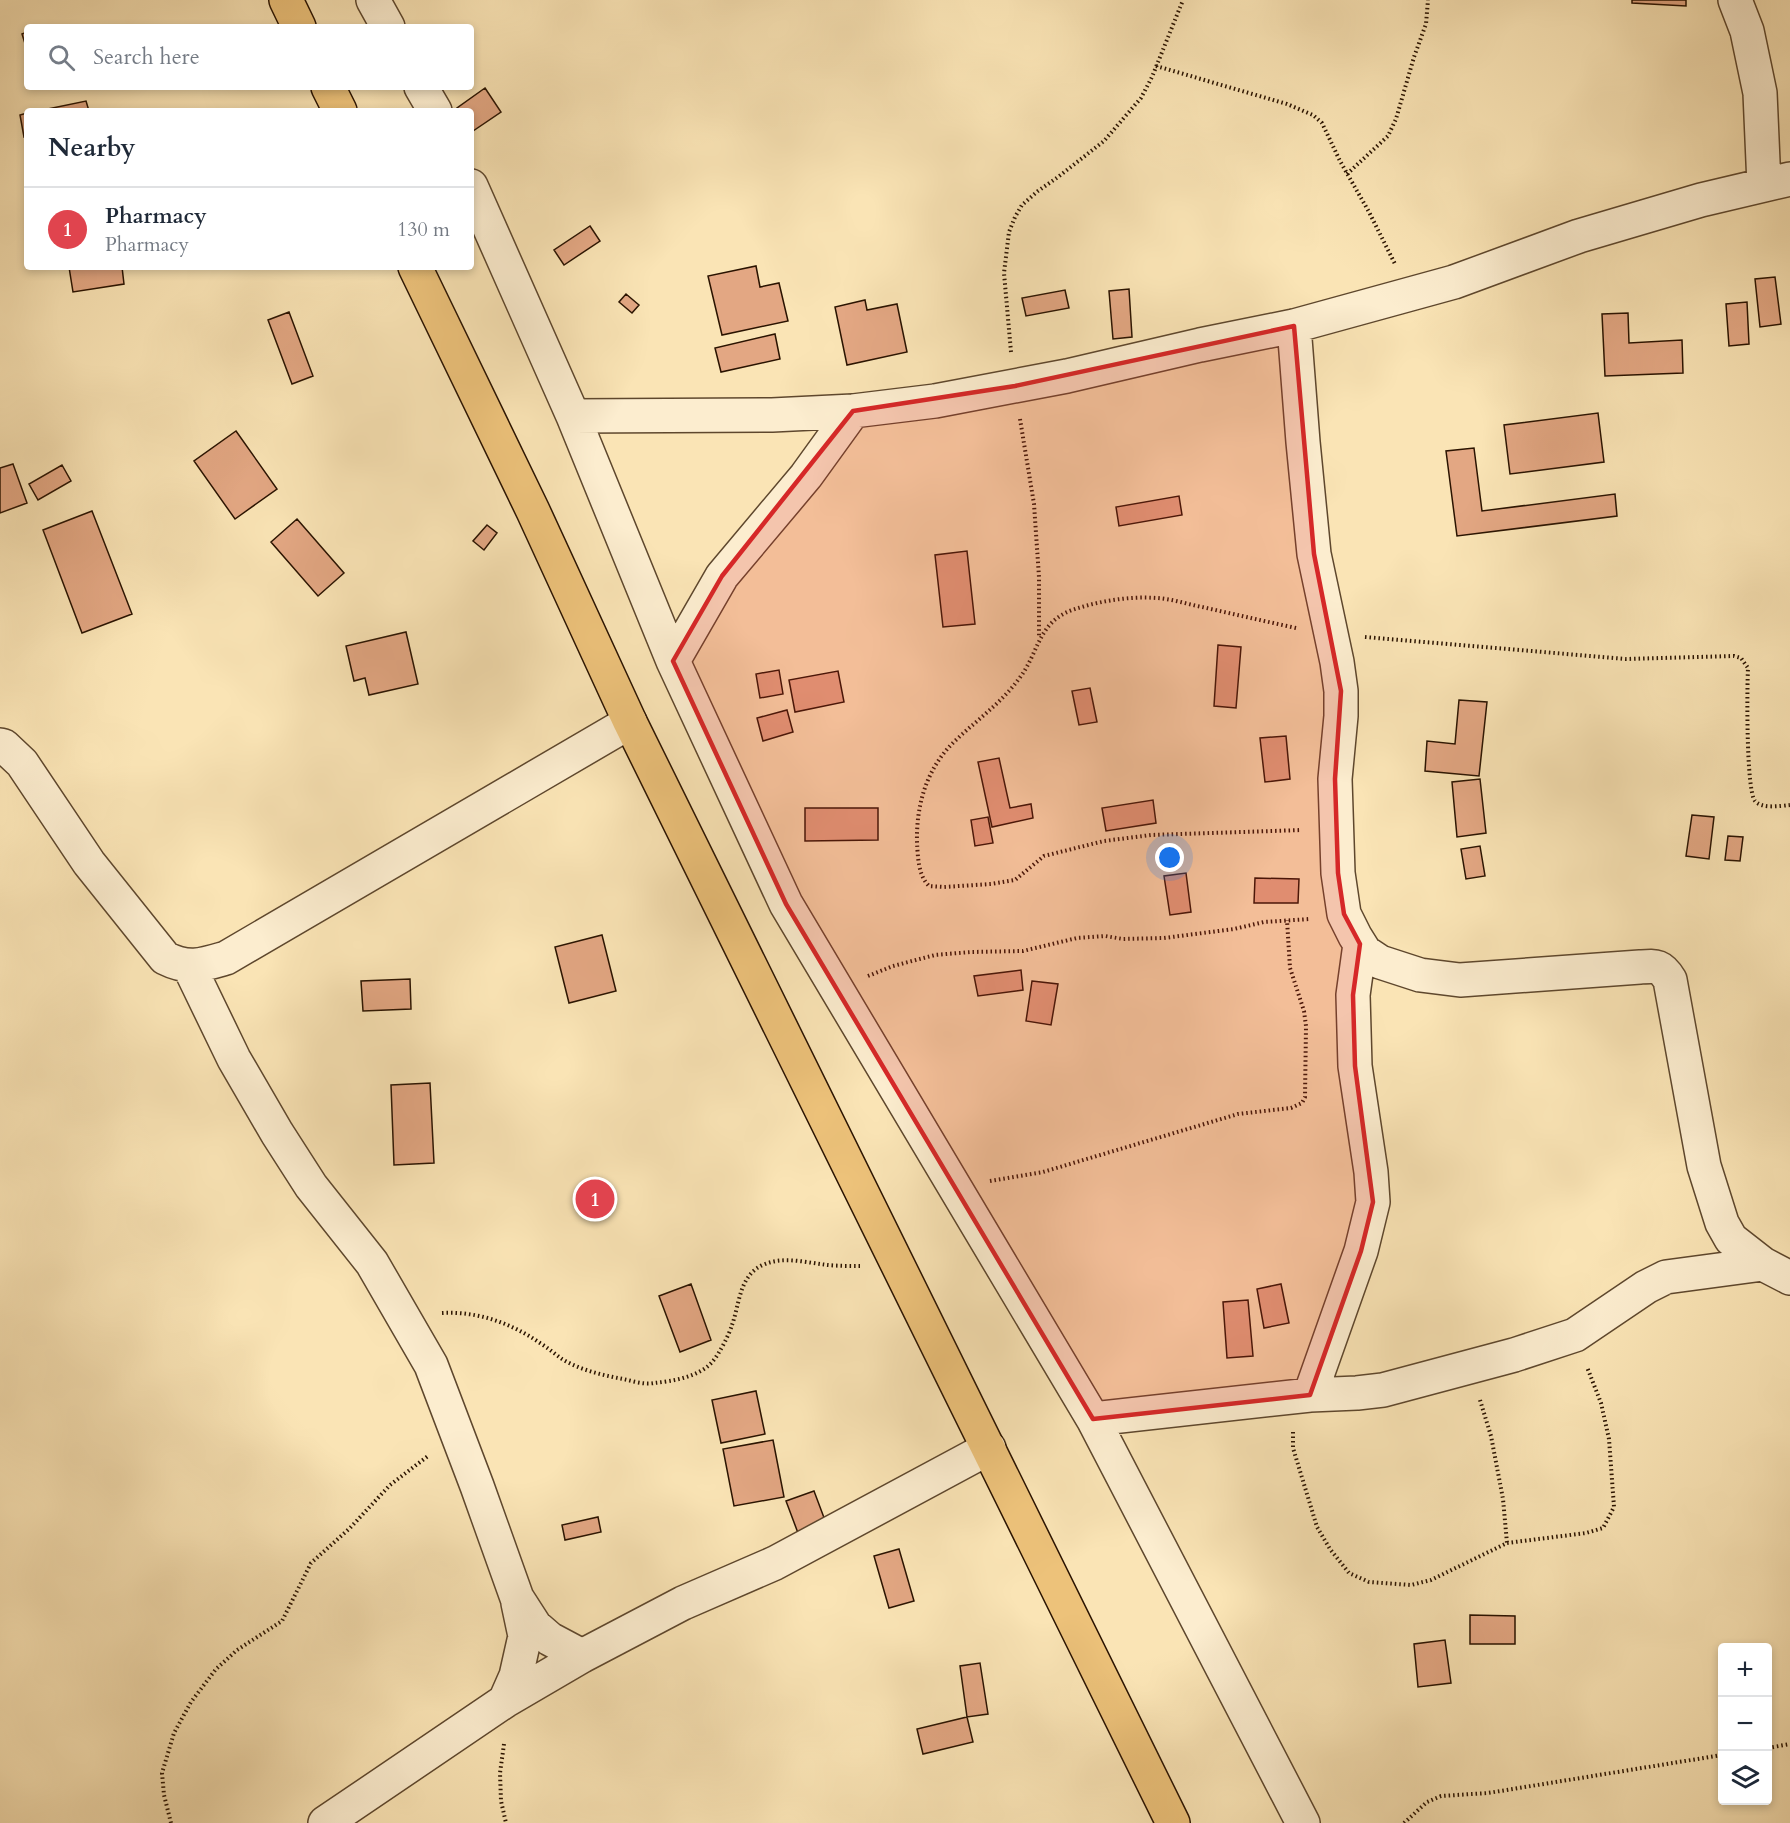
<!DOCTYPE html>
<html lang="en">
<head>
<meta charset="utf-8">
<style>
  :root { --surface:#fff; --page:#f6f6f7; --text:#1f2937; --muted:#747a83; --line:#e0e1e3; --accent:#1a73e8 }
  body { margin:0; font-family:Cardo,serif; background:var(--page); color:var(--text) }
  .controls { position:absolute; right:18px; bottom:18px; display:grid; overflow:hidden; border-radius:6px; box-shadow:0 3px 9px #0003 }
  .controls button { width:54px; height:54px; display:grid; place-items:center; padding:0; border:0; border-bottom:2px solid var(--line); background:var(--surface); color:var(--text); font:30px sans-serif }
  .you { position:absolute; left:1170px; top:858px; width:21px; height:21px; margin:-15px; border:4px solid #fff; border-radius:50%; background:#1a73e8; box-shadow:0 0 0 9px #1a73e833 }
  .badge { display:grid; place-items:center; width:39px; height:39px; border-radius:50%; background:var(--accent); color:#fff; font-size:20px; font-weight:700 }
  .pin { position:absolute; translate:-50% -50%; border:3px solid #fff; box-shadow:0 2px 6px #0006 }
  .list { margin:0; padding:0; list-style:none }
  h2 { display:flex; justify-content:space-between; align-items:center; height:78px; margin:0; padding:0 24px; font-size:26px }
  h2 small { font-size:20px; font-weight:400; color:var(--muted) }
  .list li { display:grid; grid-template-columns:39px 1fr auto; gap:18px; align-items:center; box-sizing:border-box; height:84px; padding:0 24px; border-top:2px solid var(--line) }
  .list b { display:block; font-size:22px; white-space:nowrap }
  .list p { margin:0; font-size:20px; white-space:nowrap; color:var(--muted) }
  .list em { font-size:20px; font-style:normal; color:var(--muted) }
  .icon { flex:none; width:33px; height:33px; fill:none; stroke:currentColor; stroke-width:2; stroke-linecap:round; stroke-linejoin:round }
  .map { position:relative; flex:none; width:1790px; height:1823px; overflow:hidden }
  .search { position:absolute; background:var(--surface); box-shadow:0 3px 9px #0003; left:24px; top:24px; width:450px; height:66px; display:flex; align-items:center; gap:15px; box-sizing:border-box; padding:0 21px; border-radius:6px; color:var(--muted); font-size:22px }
  .panel { position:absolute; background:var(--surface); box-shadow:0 3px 9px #0003; left:24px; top:108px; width:450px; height:162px; border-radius:6px }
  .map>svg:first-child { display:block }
  .building { fill:#e3a783; stroke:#2a1300; stroke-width:1.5 }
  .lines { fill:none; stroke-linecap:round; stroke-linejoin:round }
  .minor-casing { stroke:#5e472d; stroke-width:36 }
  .highway-casing { stroke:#2a1300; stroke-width:36 }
  .path { stroke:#2a1300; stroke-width:4; stroke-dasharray:1.5 3; stroke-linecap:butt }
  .minor { stroke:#fcedcf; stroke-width:33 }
  .highway { stroke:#edc27a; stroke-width:33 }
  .marked { fill:#d62828; fill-opacity:0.2; stroke:#d62828; stroke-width:4.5; stroke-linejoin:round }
</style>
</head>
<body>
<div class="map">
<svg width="1790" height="1823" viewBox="0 0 1790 1823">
  <rect width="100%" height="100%" fill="#fae4b5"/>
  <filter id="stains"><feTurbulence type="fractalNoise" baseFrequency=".00333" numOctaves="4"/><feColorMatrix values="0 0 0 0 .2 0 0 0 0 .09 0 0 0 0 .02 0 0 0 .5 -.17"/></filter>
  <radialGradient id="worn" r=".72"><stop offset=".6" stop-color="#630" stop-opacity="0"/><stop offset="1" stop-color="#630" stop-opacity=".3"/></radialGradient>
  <!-- building -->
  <path class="building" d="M1632 0H1686V6L1632 3Z
    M27 32V50L22 34Z
    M485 88 501 112 473 131 471 128V111H459L457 108Z
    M86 101 89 111H38Z
    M27 113V136L24 137 20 115Z
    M590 226 600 241 564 265 554 250Z
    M756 266 760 287 779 283 788 321 722 335 708 276Z
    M69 267H122L124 284 73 292Z
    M1775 277 1781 324 1760 327 1755 279Z
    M1129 289 1132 337 1113 339 1109 291Z
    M1065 290 1069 308 1026 316 1022 298Z
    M626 294 639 305 632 313 619 302Z
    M865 300 867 310 897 304 907 352 847 365 835 307Z
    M1747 302 1749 344 1729 346 1726 304Z
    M289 312 313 376 292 384 268 320Z
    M1628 313 1629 343 1682 340 1683 373 1605 376 1602 314Z
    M775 334 780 359 721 372 715 348Z
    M1598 413 1604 462 1510 474 1504 425Z
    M236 431 277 489 235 519 194 461Z
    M1474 448 1482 511 1615 494 1617 516 1457 536 1446 451Z
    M13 464 27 503 0 513V468Z
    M62 465 71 481 38 500 29 484Z
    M1179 496 1182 515 1119 526 1116 507Z
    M92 511 132 614 82 633 43 530Z
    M297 519 344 573 318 596 271 542Z
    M487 525 497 533 484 550 473 541Z
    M967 551 975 624 943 627 935 555Z
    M406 632 418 684 369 695 365 678 354 681 346 646Z
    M1218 645 1241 647 1236 708 1214 706Z
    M779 670 783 694 760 698 756 674Z
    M838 671 844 702 795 712 789 680Z
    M1090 688 1097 722 1079 725 1072 691Z
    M1459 700 1487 702 1479 776 1425 771 1427 741 1455 744Z
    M787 710 793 732 763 741 757 718Z
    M1286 736 1290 779 1265 782 1260 738Z
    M999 758 1010 808 1031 804 1033 818 992 827 978 762Z
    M1480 779 1486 833 1457 837 1452 782Z
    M1153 800 1156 823 1106 831 1102 808Z
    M805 808H878V840L805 841Z
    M1692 815 1714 817 1709 859 1686 856Z
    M988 817 993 843 975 846 971 820Z
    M1728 836 1743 837 1740 861 1725 860Z
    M1480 846 1485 876 1466 879 1461 849Z
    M1186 873 1191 912 1170 915 1164 876Z
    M1255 878 1299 879 1298 903H1254Z
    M602 935 616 991 569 1003 555 947Z
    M1021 970 1023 990 978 996 974 976Z
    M410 979 411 1009 363 1011 361 981Z
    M1032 981 1058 984 1051 1025 1026 1021Z
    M430 1083 434 1163 394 1165 391 1085Z
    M691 1284 711 1340 680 1352 659 1296Z
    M1281 1284 1289 1323 1264 1328 1257 1289Z
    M1248 1300 1253 1356 1227 1358 1223 1302Z
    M756 1391 765 1434 721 1443 712 1400Z
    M773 1440 784 1497 734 1506 723 1449Z
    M814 1491 826 1523 798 1533 786 1501Z
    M598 1517 601 1532 565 1540 562 1525Z
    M899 1549 914 1601 889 1608 874 1556Z
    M1470 1615 1515 1616V1644H1470Z
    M1445 1640 1451 1683 1418 1687 1414 1644Z
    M980 1663 988 1714 967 1717 960 1666Z
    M967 1717 973 1742 923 1754 917 1729Z"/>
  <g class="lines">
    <!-- minor casing -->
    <g class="minor-casing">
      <path id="minor" d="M373 0 388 27
        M1735 0 1747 31 1760 93 1764 185
        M421 87 435 111
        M471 186 573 416 673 661 786 904 1093 1419 1303 1823
        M1294 326 1303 442 1314 554 1337 662 1341 691V716L1335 779 1338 873 1344 914 1355 936 1365 952 1380 962 1420 975 1460 980 1640 967C1656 966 1661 965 1670 980L1704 1166 1722 1223 1731 1239 1763 1264 1790 1278
        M573 416 772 415 853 411 935 401 1067 376 1200 345 1294 326 1454 282 1579 236 1701 200 1790 179
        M673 661 722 576 806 476 853 411
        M0 745 4 746 22 763 89 863 165 958C189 970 202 965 226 958L630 722
        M189 966 234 1059 277 1133 311 1186 372 1263 431 1365 477 1486 517 1598 535 1626 550 1639 582 1656
        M1310 1395 1361 1251 1373 1202 1371 1172 1355 1066 1353 995 1360 944
        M1093 1419 1310 1395 1357 1393 1383 1390 1514 1355 1575 1335 1646 1287 1666 1277 1763 1264
        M505 1701 516 1676 525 1636 518 1603
        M325 1823 505 1701 582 1656 683 1603 775 1563 989 1448"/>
    </g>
    <!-- highway casing -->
    <g class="highway-casing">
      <path id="highway" d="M286 0 299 27
        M328 87 340 111
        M415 267 533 511 630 722 1173 1823"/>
    </g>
    <!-- path -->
    <path class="path" d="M1156 66 1287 104 1313 115 1322 123 1340 161 1369 212 1395 264
      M1347 174 1388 136 1396 119 1414 57 1426 24 1428 0
      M1011 352 1004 273 1009 232 1015 217 1022 205 1038 191 1058 177 1104 141 1141 98 1152 77 1183 0
      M1020 419 1034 504 1039 577V638
      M1296 628C1264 621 1233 614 1202 607 1187 604 1172 599 1157 598 1129 596 1099 601 1072 610 1037 623 1039 654 1018 680 1001 703 977 720 956 740 927 767 916 804 917 843 918 857 918 875 929 886L944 887 991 884 1015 880 1044 856 1104 841 1151 835 1302 830
      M1365 637 1626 659 1734 656 1741 658 1748 668C1747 687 1746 790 1755 801 1762 809 1780 806 1790 805
      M868 976 893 966 935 955 971 952 1023 951 1077 938 1105 936 1123 939 1164 938 1234 929 1264 922 1310 919
      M990 1181 1043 1172 1238 1114 1291 1108 1302 1103 1305 1097 1306 1026 1304 1011 1290 968 1287 920
      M442 1313C477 1311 511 1323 540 1343 548 1348 555 1354 562 1359 580 1370 602 1375 623 1379 633 1381 644 1385 654 1383 673 1381 700 1377 713 1361 719 1354 729 1335 732 1325 740 1303 739 1274 765 1264 785 1256 808 1263 828 1265 839 1266 850 1266 860 1266
      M1480 1400 1491 1436 1503 1499 1507 1543
      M1293 1432V1448L1317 1527 1330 1549 1349 1573 1369 1582 1411 1585 1431 1580 1507 1543 1586 1533 1603 1528 1614 1507 1609 1439 1601 1403 1587 1367
      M504 1744 500 1773 501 1801 506 1823
      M1768 1748 1790 1744
      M171 1823 164 1795 162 1773 174 1733 191 1702 216 1669 237 1650 282 1621 311 1563 350 1528 390 1485 428 1456
      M1404 1823 1427 1802 1441 1796 1488 1793 1722 1755"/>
    <!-- minor -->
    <use href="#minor" class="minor"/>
    <!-- highway -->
    <use href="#highway" class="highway"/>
  </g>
  <!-- marked area -->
  <path class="marked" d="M1294 326 1314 554 1341 691 1335 779 1338 873 1344 914 1360 944 1353 995 1355 1066 1373 1202 1361 1251 1310 1395 1093 1419 786 904 673 661 722 576 853 411 1015 386Z"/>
  <rect width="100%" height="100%" filter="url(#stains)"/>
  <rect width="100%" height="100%" fill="url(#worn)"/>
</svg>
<div class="controls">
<button>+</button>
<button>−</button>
<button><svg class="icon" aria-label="layers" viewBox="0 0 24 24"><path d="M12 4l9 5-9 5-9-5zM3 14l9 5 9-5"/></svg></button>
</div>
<div class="you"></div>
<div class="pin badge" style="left:595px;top:1199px;background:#e0444e">1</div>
<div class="search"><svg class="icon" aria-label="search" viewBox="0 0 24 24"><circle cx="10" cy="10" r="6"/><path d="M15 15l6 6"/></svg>Search here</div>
<section class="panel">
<h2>Nearby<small></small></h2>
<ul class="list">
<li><span class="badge" style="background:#e0444e">1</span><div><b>Pharmacy</b><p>Pharmacy</p></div><em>130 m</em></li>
</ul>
</section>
</div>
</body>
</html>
